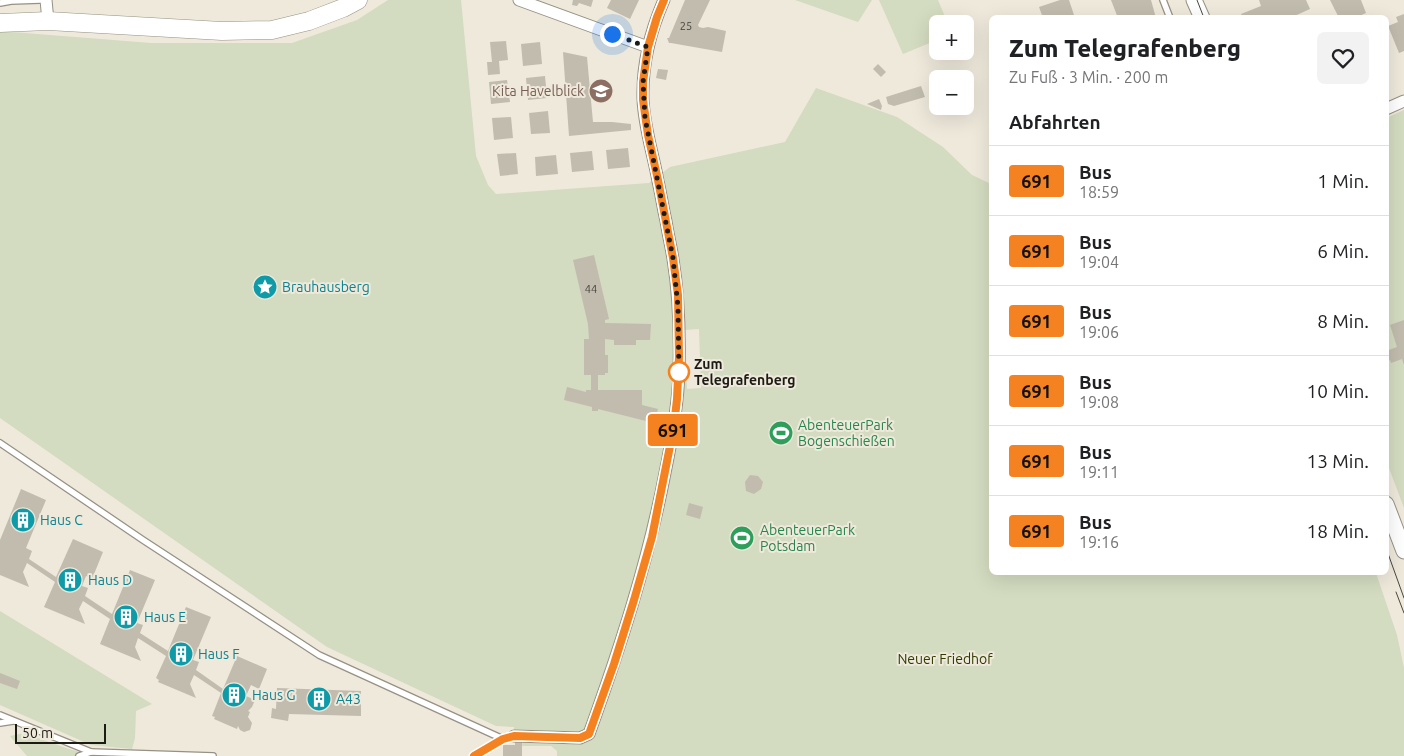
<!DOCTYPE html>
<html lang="de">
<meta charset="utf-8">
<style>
body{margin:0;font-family:Ubuntu,sans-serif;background:#f2f2f2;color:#202124;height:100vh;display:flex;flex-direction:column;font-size:19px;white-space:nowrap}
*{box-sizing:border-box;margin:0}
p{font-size:16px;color:#757577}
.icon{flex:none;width:28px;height:28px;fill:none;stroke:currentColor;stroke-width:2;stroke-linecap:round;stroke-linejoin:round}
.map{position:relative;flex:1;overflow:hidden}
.sheet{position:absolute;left:989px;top:15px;width:400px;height:560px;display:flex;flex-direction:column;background:#fff;border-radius:8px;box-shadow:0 5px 20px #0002}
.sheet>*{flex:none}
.badge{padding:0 10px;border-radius:4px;font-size:18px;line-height:32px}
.tools{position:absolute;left:929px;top:15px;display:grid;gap:10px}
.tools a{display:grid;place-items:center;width:45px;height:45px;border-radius:8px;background:#fff;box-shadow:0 5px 20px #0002;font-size:25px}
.scale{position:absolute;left:15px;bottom:12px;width:91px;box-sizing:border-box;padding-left:5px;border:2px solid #1c1a15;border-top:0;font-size:14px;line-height:18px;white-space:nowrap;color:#1c1a15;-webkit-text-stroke:4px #eee9db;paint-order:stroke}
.you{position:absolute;width:25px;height:25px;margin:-12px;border:4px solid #fff;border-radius:50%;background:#1a73e8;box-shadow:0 0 0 8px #1a73e833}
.map>.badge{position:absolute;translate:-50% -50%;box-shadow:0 0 0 2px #fff}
h2{padding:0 20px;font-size:19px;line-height:45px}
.round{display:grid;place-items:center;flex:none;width:52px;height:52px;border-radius:8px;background:#f2f2f2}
.overview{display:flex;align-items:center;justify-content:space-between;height:85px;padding:0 20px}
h1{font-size:24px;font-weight:800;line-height:38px}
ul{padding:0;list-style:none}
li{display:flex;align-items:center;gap:15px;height:70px;padding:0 20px;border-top:1px solid #e0e0e0}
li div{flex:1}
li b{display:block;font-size:19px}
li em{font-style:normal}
li .badge{min-width:55px;font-weight:700;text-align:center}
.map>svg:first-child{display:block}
</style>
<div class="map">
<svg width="1404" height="756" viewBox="0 0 1404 756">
<rect width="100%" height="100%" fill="#eee9db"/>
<!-- green -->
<g fill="#d3dbc0" fill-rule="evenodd">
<path d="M388,0H461L476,156L488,185L496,194L649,183L670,167L785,142L816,88L897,117L943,147L972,175L991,184V572L1376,573L1397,635L1404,668V756H557V751L551,746H522L523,738L514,737V727L496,726L327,647L0,418V32H12L151,43H292L357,20ZM699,329L701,388L687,389L685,330Z"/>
<path d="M795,0H872L858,22Z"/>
<path d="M879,0H938L948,24H938L937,40L903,54Z"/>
<path d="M1404,110V508L1386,460V118Z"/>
<path d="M0,611L152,704L136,711L135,738L132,749L91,745L0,705Z"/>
<path d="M24,733L69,749L95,756H27L10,736Z"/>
</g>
<!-- building -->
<g fill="#c1bcae">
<path d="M573,0H593L591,7L579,3L577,6L572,5Z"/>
<path d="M611,0H639L630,19L607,8Z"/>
<path d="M685,0H710L698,25L699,27L703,28L708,27L726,31L722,52L671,43H669L667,38H669Z"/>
<path d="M1060,0H1069L1075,18H1043L1039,7Z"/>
<path d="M1111,0H1151L1156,18H1118Z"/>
<path d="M1259,0H1306L1310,9L1290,18H1243L1241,14L1261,6Z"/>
<path d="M1330,0H1361L1366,13L1355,18H1339Z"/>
<path d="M1404,14V51L1399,53L1388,26L1398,22L1396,17Z"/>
<path d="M506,41L508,60L499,61L500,74L488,75L487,62H492L490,42Z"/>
<path d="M540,42L542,64L523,66L521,44Z"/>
<path d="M563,52L587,57L593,122H612L631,124V130L569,136Z"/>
<path d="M878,64L886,72L881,77L873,69Z"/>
<path d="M658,69L668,70L666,80L656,78Z"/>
<path d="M545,76L547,98L528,100L526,78Z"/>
<path d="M507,80L510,102L491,104L489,82Z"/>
<path d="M921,86L925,97L894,106L888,104L886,97Z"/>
<path d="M879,99L882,106L881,110L867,104Z"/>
<path d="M548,111L550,133L531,134L529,113Z"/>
<path d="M511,117L513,138L494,140L492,118Z"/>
<path d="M628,148L630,167L608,169L606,150Z"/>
<path d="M592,151L594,170L572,172L570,153Z"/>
<path d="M516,153L518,174L500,176L497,154Z"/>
<path d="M556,155L558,174L536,176L535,157Z"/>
<path d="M594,255L609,319L605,320V323L651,324L650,340H636V345H614V340L605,339V355H608V373H605V375H598V390H642V405L658,409L654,423L598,409V411H592V407L564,400L567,387L586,392V390H591V375H584V339H589L588,324L573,260Z"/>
<path d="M1404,320V365L1402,359L1391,363L1390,360L1387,361L1386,359V351L1397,347L1390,325Z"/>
<path d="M750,475L758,476L763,482L761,489L754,494L746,491L745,482Z"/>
<path d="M21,489L46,500L26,548L32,551L29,559L56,577L73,539L103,552L92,579L86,576L82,586L88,588L85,596L112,614L130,570L155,580L137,623L143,625L140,633L168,651L186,607L211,617L193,660L199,662L196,670L223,689L237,656L267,669L259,689L251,685L246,696L255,700L252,707L248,711L250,712L248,717L252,723L250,730L244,732L240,730L238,726L237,729L214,719L215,717L212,716L221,693L194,675L190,684L196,698L158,682L159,680L156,678L166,656L138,638L135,647L141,661L100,644L110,619L83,601L79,609L85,624L44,607L55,582L27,563L23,572L29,587L0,575V540Z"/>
<path d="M689,503L703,507L700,519L686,515Z"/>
<path d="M0,673L20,681L17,689L0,683Z"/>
<path d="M277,688L361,691V716L289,714L288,721L271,718L272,708L276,709Z"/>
<path d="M515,741H522V756H503V745H515Z"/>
</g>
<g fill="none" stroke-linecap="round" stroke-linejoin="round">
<defs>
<g id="service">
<path d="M1163,0L1170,18"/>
<path d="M0,3L11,1L40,0"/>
<path d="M0,443L143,540L319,655L503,739"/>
<path d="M0,715L91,752L79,756"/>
<path d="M0,723L13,721"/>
<path d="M91,752L213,756"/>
<path d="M474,756L503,739L514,736"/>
</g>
<g id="minor">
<path d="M46,0L48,21"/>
<path d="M519,0L648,47"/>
<path d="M1386,109L1404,101"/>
<path d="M514,736L580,738L589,734C620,648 648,562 665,473C672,439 678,406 679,372C680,334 679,296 673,259C671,246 668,234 666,221C663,208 661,194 658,181C653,153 644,127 643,99C642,64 650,32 664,0"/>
</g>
<g id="secondary">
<path d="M1194,0L1202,18"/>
<path d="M1386,504L1404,551"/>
</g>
<path id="primary" d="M0,23L48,21L222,31L272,30L309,21L343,8L358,0"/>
</defs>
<!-- service casing -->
<use href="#service" stroke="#969184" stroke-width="8"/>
<!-- minor casing -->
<use href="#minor" stroke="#969184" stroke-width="13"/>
<!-- secondary casing -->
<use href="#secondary" stroke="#969184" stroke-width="17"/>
<!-- primary casing -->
<use href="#primary" stroke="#969184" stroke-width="19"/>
<!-- service -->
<use href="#service" stroke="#fff" stroke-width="5.5"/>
<!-- minor -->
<use href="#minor" stroke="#fff" stroke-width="11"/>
<!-- secondary -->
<use href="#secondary" stroke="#fff" stroke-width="15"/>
<!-- primary -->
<use href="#primary" stroke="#fff" stroke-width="18"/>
<!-- tram -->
<g stroke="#49463f" stroke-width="1">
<path d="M1197,0L1204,18"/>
<path d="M1386,548L1404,598"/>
<path d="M1396,592L1404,613"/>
</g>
</g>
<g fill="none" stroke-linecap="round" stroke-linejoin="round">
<defs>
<path id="line" d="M474,756L503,739L514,736L580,738L589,734L614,664L634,600L652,537L674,426L677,399L679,357L678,295L673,258L658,180L648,135L643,100V82L648,47L657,17L664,0"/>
</defs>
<!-- line casing -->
<use href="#line" stroke="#fff" stroke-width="11"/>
<!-- line -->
<use href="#line" stroke="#f58220" stroke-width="8"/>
<!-- walk -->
<path stroke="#1c1a15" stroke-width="5" stroke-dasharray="0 9" d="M612,34L648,47L643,82L645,118L673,258L678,307L679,372"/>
</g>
<!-- icons -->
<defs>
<symbol id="school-disc" viewBox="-11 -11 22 22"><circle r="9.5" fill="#8d6e63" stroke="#eee9db"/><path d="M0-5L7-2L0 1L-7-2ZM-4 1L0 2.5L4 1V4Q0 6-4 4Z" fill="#fff"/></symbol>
<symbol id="sight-disc" viewBox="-11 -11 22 22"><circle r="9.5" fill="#0f9aa8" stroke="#eee9db"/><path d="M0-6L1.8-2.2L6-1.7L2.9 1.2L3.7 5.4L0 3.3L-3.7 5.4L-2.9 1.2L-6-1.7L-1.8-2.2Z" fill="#fff"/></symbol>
<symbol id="stadium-disc" viewBox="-11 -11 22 22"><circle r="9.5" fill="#2e9e5b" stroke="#eee9db"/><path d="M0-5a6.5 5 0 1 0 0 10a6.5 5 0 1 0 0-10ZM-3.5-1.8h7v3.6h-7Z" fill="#fff"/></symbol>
<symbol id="building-disc" viewBox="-11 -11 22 22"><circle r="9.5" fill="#0f9aa8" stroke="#eee9db"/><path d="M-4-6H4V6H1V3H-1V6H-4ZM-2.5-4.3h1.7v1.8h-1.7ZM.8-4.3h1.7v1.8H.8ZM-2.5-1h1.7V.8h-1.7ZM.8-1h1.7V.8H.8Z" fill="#fff"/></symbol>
</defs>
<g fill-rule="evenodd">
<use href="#school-disc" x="587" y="77" width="28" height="28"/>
<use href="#sight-disc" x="251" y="273" width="28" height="28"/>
<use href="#stadium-disc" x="767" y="419" width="28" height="28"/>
<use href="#building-disc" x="9" y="506" width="28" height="28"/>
<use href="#stadium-disc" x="728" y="524" width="28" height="28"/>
<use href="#building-disc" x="56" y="566" width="28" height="28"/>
<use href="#building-disc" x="112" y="603" width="28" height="28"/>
<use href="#building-disc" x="167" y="640" width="28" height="28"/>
<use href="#building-disc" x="220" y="681" width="28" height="28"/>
<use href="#building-disc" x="305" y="685" width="28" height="28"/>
</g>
<!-- markers -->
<circle fill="#fff" stroke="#f58220" stroke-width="2.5" cx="679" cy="372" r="10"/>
<g text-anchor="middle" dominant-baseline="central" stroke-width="4" stroke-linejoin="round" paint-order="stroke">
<!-- number labels -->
<g font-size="11" fill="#45423b">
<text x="686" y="26">25</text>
<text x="591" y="289">44</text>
</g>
<!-- education labels -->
<g font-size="14" fill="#785e54" stroke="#eee9db" text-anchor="end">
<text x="584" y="91">Kita Havelblick</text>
</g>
<!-- culture labels -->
<g font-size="14" fill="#0d838f" stroke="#eee9db" text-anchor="start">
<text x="282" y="287">Brauhausberg</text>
<text x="40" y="520">Haus C</text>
<text x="88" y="580">Haus D</text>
<text x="144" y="617">Haus E</text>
<text x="198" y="654">Haus F</text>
<text x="252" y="695">Haus G</text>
<text x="336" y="699">A43</text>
</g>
<!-- stop labels -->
<g font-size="14" font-weight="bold" fill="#1c1a15" stroke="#eee9db" text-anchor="start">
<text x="694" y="364">Zum<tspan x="694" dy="16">Telegrafenberg</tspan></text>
</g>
<!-- leisure labels -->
<g font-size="14" fill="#27864d" stroke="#eee9db" text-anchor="start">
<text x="798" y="425">AbenteuerPark<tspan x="798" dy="16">Bogenschießen</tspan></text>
<text x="760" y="530">AbenteuerPark<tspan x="760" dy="16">Potsdam</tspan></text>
</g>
<!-- park labels -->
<g font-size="14" fill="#313b00" stroke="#eee9db">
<text x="945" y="659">Neuer Friedhof</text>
</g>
</g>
</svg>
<div class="tools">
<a>+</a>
<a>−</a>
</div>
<div class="scale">50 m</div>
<div class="you" style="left:612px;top:34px"></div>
<b class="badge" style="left:673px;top:430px;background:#f58220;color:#111">691</b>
<section class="sheet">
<div class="overview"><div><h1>Zum Telegrafenberg</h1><p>Zu Fuß · 3 Min. · 200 m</p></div><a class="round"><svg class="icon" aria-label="heart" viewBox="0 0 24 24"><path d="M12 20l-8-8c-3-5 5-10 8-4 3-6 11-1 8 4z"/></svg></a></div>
<h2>Abfahrten</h2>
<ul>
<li><span class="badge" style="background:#f58220;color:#111">691</span><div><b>Bus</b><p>18:59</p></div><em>1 Min.</em></li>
<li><span class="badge" style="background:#f58220;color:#111">691</span><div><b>Bus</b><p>19:04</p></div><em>6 Min.</em></li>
<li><span class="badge" style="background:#f58220;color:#111">691</span><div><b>Bus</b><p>19:06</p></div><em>8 Min.</em></li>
<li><span class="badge" style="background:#f58220;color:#111">691</span><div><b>Bus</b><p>19:08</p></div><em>10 Min.</em></li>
<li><span class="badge" style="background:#f58220;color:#111">691</span><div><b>Bus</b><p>19:11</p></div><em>13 Min.</em></li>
<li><span class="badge" style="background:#f58220;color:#111">691</span><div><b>Bus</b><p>19:16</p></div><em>18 Min.</em></li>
</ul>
</section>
</div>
